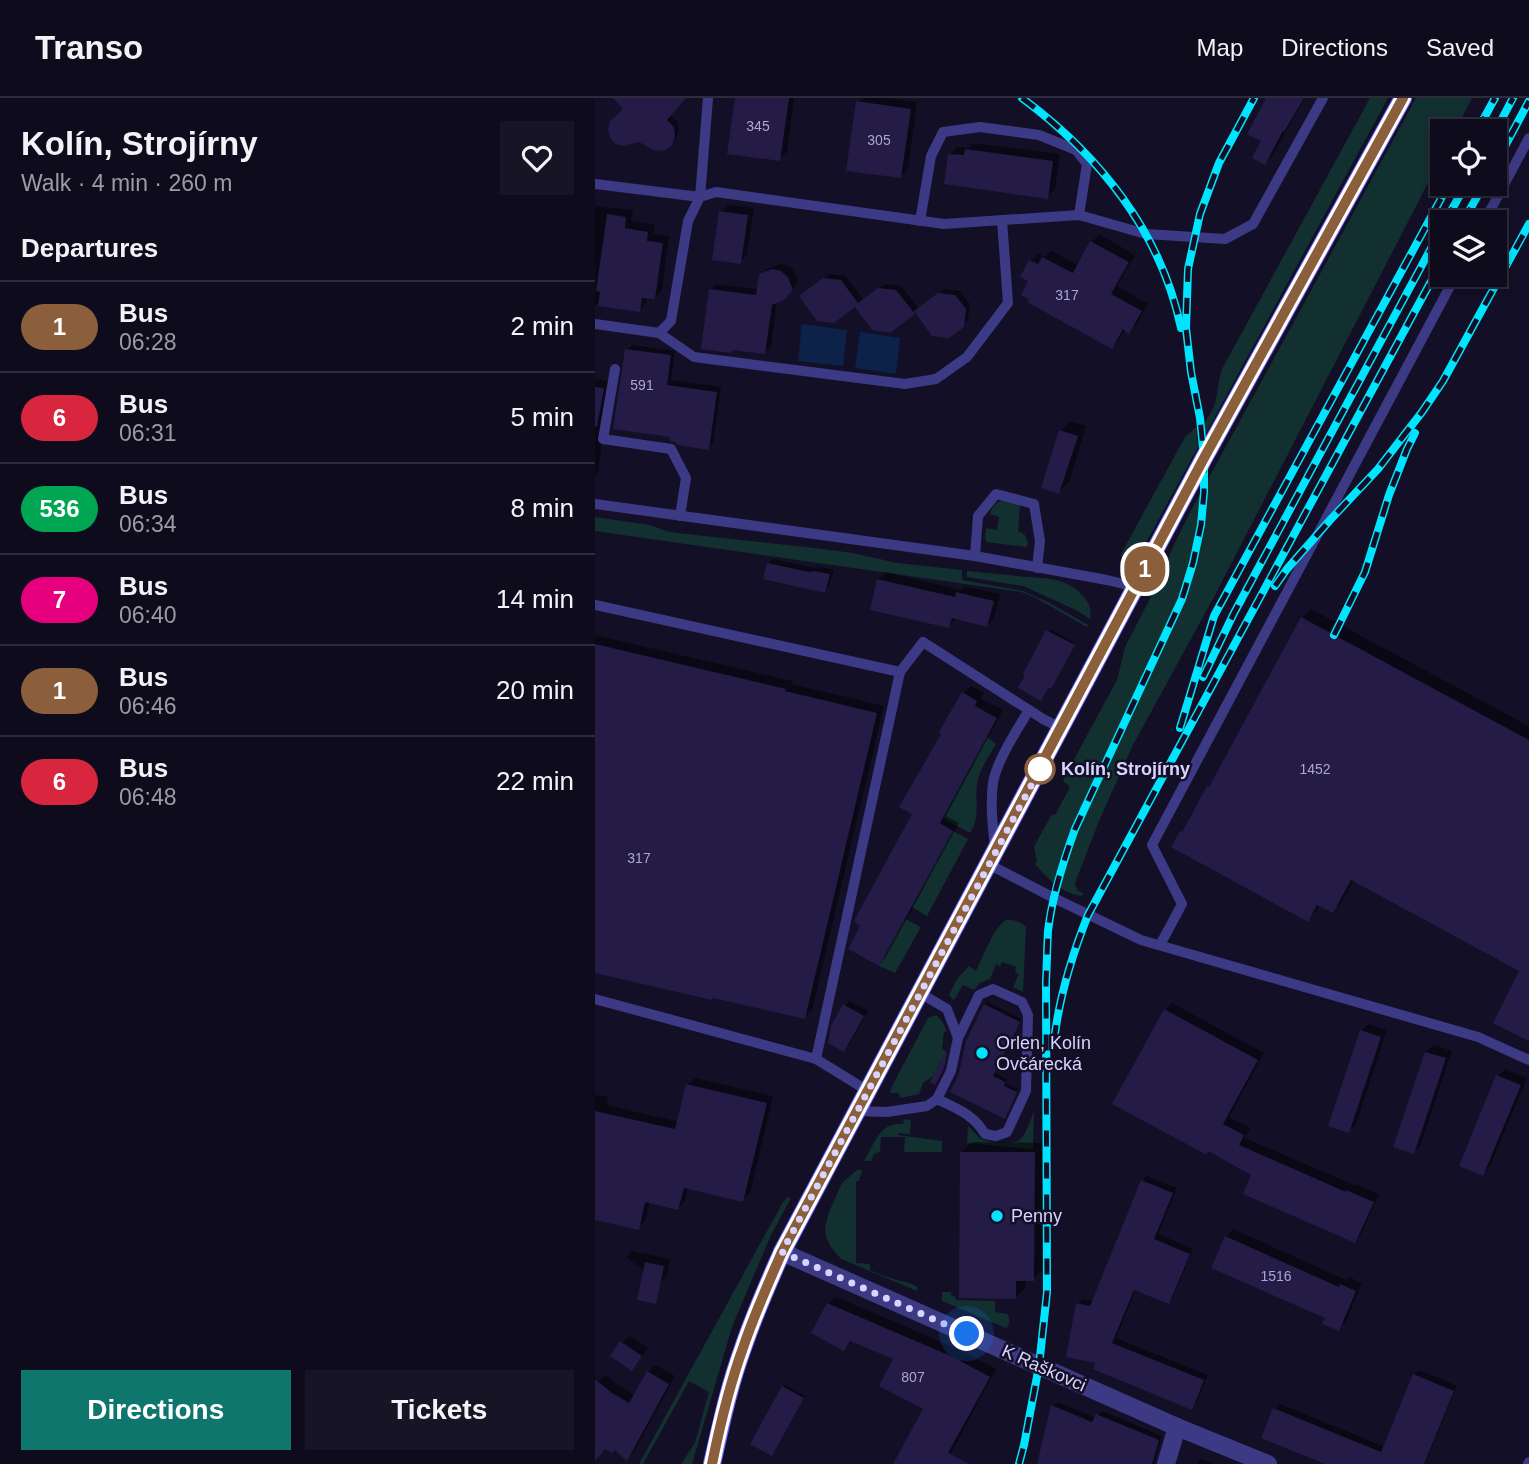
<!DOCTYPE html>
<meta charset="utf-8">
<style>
body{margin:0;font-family:Arial,sans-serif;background:#171425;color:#f1f3f6;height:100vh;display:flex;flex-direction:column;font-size:26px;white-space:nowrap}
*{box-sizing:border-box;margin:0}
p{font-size:23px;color:#9b9ba3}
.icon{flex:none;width:38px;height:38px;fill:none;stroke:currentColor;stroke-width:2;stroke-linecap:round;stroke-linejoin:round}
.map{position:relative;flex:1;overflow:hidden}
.panel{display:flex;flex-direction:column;background:#0e0b1c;width:595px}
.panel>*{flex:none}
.badge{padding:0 14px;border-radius:23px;font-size:24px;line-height:46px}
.fabs{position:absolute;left:835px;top:21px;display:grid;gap:14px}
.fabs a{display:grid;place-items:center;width:77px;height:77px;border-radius:0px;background:#0e0b1c;box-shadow:0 4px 10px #0003,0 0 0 2px #2e2b3b;font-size:35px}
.you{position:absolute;width:35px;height:35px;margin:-18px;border:5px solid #fff;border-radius:50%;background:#1a73e8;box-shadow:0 0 0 10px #1a73e833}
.map>.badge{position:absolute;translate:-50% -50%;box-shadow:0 0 0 4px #fff}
h2{padding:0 21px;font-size:26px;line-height:63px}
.round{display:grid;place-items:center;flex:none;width:74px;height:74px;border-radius:0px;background:#171425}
.headline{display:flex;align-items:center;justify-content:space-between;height:119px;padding:0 21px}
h1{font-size:33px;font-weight:700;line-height:52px}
.cta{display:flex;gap:14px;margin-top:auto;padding:14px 21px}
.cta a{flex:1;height:80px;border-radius:0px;background:#0f766e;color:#fff;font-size:28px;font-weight:700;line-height:80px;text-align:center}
.cta a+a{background:#171425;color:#f1f3f6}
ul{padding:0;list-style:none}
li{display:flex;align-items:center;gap:21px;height:91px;padding:0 21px;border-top:2px solid #2e2b3b}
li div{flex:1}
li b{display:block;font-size:26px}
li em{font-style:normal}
li .badge{min-width:77px;font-weight:700;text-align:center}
header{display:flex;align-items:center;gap:42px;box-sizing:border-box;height:98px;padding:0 35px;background:#0e0b1c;border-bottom:2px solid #2e2b3b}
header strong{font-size:33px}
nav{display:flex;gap:38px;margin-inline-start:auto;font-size:24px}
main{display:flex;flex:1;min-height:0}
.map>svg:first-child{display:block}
</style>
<header>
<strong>Transo</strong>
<nav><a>Map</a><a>Directions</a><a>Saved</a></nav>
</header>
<main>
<section class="panel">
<div class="headline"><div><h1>Kolín, Strojírny</h1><p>Walk · 4 min · 260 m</p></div><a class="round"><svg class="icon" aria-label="heart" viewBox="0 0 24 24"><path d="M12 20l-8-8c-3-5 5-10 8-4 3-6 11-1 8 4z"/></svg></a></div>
<h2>Departures</h2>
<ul>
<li><span class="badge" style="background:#8b5e3c;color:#fff">1</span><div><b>Bus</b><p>06:28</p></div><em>2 min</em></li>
<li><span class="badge" style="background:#d7263d;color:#fff">6</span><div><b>Bus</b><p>06:31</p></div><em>5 min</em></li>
<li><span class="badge" style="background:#00a651;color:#fff">536</span><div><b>Bus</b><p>06:34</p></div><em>8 min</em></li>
<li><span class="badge" style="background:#e6007e;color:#fff">7</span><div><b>Bus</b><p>06:40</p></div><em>14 min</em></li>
<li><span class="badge" style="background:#8b5e3c;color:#fff">1</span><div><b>Bus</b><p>06:46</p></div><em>20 min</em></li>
<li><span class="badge" style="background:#d7263d;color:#fff">6</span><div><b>Bus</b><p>06:48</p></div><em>22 min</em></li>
</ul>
<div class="cta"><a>Directions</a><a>Tickets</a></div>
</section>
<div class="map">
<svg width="934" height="1366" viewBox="0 0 934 1366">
<rect width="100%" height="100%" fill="#130f26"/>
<!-- green -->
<g fill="#12302f">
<path d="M775,0H793L610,337C609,317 615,321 620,305C623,293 623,283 627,271Z"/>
<path d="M821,0H877L860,33H847V58L620,497L538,647L504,723L480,785L482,792L489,796L486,798C466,795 452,780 440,766L442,763L439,749L441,745L457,716L460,717L475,689L468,683L471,676L522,582L530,549L563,485L576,453L593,418Z"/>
<path d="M601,329L603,349L553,441C545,450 537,455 525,458L590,339Z"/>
<path d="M412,402L425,406L423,433L430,437L433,446L431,449L391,444L390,439L391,430L402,432L404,419L395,416C398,406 402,403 412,402Z"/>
<path d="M0,419L55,427L74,434L220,450L258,455L302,465L367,472V482L428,493L455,505L493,527L492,529L439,499L426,494L0,433Z"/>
<path d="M372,473C392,475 412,477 432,479C446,480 462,480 474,487C486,493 499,507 495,521L481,512L428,488L372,479Z"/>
<path d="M392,639L401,646C395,657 386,669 383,681C378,700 387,717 375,735L348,720Z"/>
<path d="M358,733L373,741L332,818L317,809Z"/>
<path d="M310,821L326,829L300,875L284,868Z"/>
<path d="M411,822C419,822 426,823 431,829L428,894L418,889L424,876L420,874L421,869L407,864L405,868L401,866L395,881L385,885L379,892L368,887L359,902L354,897L362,881L374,868L381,873C389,858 397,831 411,822Z"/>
<path d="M341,917L347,923L352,933L349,934L347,951L351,953L338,978L328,985L324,996L305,1000L304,995H295L296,990L333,920Z"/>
<path d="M439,1014L438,1051L372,1045L373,1028C377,1031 381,1037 385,1040C391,1045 416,1047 423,1043C431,1038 435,1022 439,1014Z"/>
<path d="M309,1021L316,1022L315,1036L303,1035V1037L347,1043V1054H309L310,1039H286L285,1054L279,1056L276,1063H269C280,1046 284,1024 308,1026Z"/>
<path d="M262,1072H267L264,1083H261V1165L275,1166V1172C283,1176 291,1179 299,1181C307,1184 315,1184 322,1189V1193L246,1161L235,1148L231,1138L230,1130L234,1114L247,1085Z"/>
<path d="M193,1099L196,1100L176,1137L137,1229L97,1366H86L100,1345L114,1294L94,1283L48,1366H44L188,1104Z"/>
<path d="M347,1194H356V1197L360,1198L361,1202L400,1203V1214L412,1216C415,1220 416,1226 411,1230L347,1203Z"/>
</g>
<!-- water -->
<g fill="#0c2248">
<path d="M207,226L252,232L248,268L203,263Z"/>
<path d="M265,234L305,240L301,276L260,270Z"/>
</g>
<!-- shadow -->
<g fill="#0007">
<path d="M21,0H89L75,17L83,24L84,32L81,40L76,46L31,10Z"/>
<path d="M141,0H199L192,54L184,61Z"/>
<path d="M267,0H292L322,4L313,71L306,78L263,4Z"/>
<path d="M674,0H710L677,58L670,65L668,42Z"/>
<path d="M379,45L465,56L460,91L452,99L355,56L362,49L373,50Z"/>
<path d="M133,107L159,110L152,157L145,164L126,114Z"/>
<path d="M0,108L38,112L36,123L60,127L58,136L74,138L67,192L60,200L52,199L51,205L44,212L0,206Z"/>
<path d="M504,136L540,157L522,188L553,206L541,227L534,234L530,231L524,242L517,249L436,182V163L443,156L450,159L456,153L484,168L497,144Z"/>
<path d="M185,166L192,167L199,173L203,184L195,194L182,203L176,248L170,254L115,192L121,186L163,191L166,177L172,171Z"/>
<path d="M234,176L250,178L269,202L290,186L306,188L324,211L349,191L365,193L375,206L373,222L367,228L321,213L294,233L261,207L211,194Z"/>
<path d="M37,247L80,253L76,282L126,289L118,345L113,350L77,337L32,252Z"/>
<path d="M0,281L15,283L3,374L0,377Z"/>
<path d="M475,323L491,328L474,384L464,394L466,333Z"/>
<path d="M178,461L220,470L225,469L239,472L234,488L230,493L173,466Z"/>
<path d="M291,474L366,492L370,488L405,496L399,520L392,527L362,520L354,528L284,481Z"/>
<path d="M716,511L934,628V941L926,872L759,782L747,803L738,813L725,806L722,812L713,821L586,734L593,727L614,689L618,685L707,520Z"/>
<path d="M455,531L480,545L457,587L453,533Z"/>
<path d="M0,537L197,583V586L289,608L217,912L209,919L0,873Z"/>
<path d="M376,588L389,595L386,601L408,612L351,718L364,725L291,859L284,866L319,715L368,595Z"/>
<path d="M254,903L273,913L254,947L249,952L250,907Z"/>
<path d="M393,904L426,921L400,975L412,981L410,985L423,991L412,1016L365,976L390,907Z"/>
<path d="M577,905L669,955L634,1019L655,1030L650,1040L759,1087L760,1086L784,1096L766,1136L759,1143L659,1076L614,1052L570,912Z"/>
<path d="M774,926L792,932L761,1026L754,1033L766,933Z"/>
<path d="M839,947L857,953L826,1046L819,1054L831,954Z"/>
<path d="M910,971L932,980L895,1068L888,1076L903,978Z"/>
<path d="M100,980L178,998L155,1095L148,1102L93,1090L90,1103L83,1110L55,1104L50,1123L43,1130L0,1077V997L13,999L12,1007L84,1024L92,987Z"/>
<path d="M377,1044L449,1045L448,1171L438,1181H431V1189L421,1199L367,1054Z"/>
<path d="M552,1078L582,1090L563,1136L598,1151L578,1199L573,1204L541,1191L521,1240L613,1277L601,1305L596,1310L503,1263L483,1206L488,1201L499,1203L547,1083Z"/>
<path d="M638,1131L751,1182L754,1179L767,1185L751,1224L743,1231L732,1219L631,1139Z"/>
<path d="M37,1153L75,1161L72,1178L65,1185L31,1159Z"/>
<path d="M241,1199L365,1252L401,1271L350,1366H300L330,1310L300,1260L257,1244L249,1251L233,1206Z"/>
<path d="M33,1239H37L53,1250L37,1271L25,1247Z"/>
<path d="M60,1267L80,1278L39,1354L32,1361L20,1350L11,1349L0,1358V1280L4,1283L10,1277L24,1288L40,1297L53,1274Z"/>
<path d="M824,1272L862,1288L830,1366H734L680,1311L685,1306L790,1349L819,1277Z"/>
<path d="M190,1287L210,1298L179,1354L188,1289Z"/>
<path d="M462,1304L501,1320L507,1313L567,1338L559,1366H443L458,1307Z"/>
<path d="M606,1361L619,1366H602Z"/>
</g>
<!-- building -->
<g fill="#241b47">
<path d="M18,0H91L72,22L79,29L80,38L77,47L70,52L60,53L44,44L29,48L21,46L15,40L13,32L15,23L28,11Z"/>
<path d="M140,0H194L185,63L132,56Z"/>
<path d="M671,0H709L689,34L688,33L670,67L657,60L666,43L652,36Z"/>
<path d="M261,3L316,11L306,80L251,73Z"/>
<path d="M370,51L458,63L453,101L349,86L353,56L369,57Z"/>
<path d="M124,113L153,117L146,166L117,162Z"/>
<path d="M12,116L31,119L30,130L53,134L52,143L68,145L60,201L47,200L45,214L3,208L5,194L1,193Z"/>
<path d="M495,143L534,164L516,196L547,213L534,236L528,231L517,251L432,204L434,201L426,197L433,183L425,179L434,162L443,166L447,159L478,175Z"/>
<path d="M177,171L186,173L193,179L198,192L189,202L177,207L170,256L137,252L136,255L106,251L114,191L161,197L164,176Z"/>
<path d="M228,180L246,182L263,205L283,190L301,192L320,216L295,235L277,232L260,209L239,225L222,223L204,198Z"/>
<path d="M343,195L360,197L371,211L369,229L354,240L337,238L319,213Z"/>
<path d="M30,251L76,257L72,287L122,294L114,352L83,347L80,344L75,343V339L18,331Z"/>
<path d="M0,289L9,290L2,329L0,328Z"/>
<path d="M464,332L483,338L464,396L446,390Z"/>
<path d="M172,465L214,474L219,473L235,476L230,495L168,481Z"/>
<path d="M282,481L360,499L361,494L399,503L392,529L357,520L354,530L275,512Z"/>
<path d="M706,519L934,642V943L898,925L924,873L756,782L738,815L722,807L713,824L576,749L585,733L587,734L612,688L614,689Z"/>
<path d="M451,532L480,547L456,591L453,590L446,603L423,590L430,577L428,576Z"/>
<path d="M0,546L191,591L190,593L282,615L210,921L118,900L117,902L0,875Z"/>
<path d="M367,594L382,603L380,608L402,620L345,725L358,733L284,868L253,851L265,828L259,824L260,821L317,716L304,709L346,636L344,634Z"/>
<path d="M248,906L269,918L249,954L233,945L236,928Z"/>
<path d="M389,906L425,924L398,978L410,984L409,988L422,994L410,1021L355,994L364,975L371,943Z"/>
<path d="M569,911L663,962L628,1026L649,1037L644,1047L751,1094V1092L779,1104L760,1145L648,1096L656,1077L613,1053L612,1057L517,1006Z"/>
<path d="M765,932L786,939L754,1035L733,1028Z"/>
<path d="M350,954L352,955L349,970L340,987L335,984Z"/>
<path d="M830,954L851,960L819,1056L798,1049Z"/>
<path d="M901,977L926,987L888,1078L864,1068Z"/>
<path d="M91,986L172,1005L148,1104L89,1090L83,1112L50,1104L44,1132L0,1122V1013L80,1031Z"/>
<path d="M365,1054H440L439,1183H421V1201L364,1200Z"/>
<path d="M546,1082L578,1095L559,1141L595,1156L574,1206L539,1192L517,1245L609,1282L597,1312L498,1271L500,1265L471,1259L481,1205L495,1208Z"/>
<path d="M630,1138L744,1189L745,1186L761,1193L744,1233L727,1226L730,1220L616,1170Z"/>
<path d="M50,1164L69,1168L61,1206L42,1202Z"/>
<path d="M232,1205L358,1259L395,1279L353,1355L374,1366H298L328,1311L284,1288L298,1261L255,1243L249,1253L216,1235Z"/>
<path d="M25,1243L47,1258L37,1273L15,1258Z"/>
<path d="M52,1273L74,1286L32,1363L20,1352L17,1355L10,1351L0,1363V1281L17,1295L34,1305Z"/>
<path d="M818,1276L859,1293L829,1366H730L666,1340L678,1310L786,1354Z"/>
<path d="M187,1288L209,1300L177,1358L155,1346Z"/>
<path d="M456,1307L497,1324L501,1316L564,1342L557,1366H442Z"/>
</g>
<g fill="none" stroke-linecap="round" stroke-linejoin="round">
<!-- lane -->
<g stroke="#3d3a85" stroke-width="10">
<path d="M0,86L105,99L113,0"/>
<path d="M325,123L336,58L348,34L385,29L444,37L481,52L492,66L484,117"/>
<path d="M889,124L934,40"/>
<path d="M0,226L64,235L76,223L93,123L105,99L121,94L349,126L484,117L551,136L630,141L658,126L728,0"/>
<path d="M64,235L99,259L310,286L341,281L372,259L413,205L407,122"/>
<path d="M20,271L8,341L76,351L91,380L85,418"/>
<path d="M0,406L380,458L512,482L541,489"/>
<path d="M380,458L383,418L401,396L439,406L445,443L442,470"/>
<path d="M0,507L305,574"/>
<path d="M400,751C398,729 395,707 398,685C402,662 422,632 434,612"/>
<path d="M393,766L459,800L546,842L883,939L934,962"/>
<path d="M565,847L587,806L557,747L861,177"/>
<path d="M325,895L352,911L363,940"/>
<path d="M0,901L221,961L305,574L328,544L448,621L466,630"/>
<path d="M221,961L273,993"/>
<path d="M262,1013L292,1014L332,1008L342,1001L356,973L363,940L384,897L398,891L427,904L433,917L431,993L412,1034L401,1038L390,1036C378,1016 362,1011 342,1001"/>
<path d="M933,1366L934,1364"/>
</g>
<!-- street -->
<g stroke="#3d3a85" stroke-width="18">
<path d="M187,1154L582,1329L673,1366"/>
<path d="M571,1366L582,1329"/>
</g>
<!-- secondary -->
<path stroke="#6f6bff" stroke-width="18" d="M117,1366C126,1327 134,1288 148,1250C159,1217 173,1186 187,1154L609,360L808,0"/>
<defs>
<g id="rail">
<path d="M427,0C504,57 566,134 586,230"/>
<path d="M882,33L900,0"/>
<path d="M900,34L918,0"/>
<path d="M900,67L934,3"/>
<path d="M850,124L871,86"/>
<path d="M868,124L889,86"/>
<path d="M680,488L692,471L736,421L783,371L827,314L848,283L934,126"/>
<path d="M739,537L770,474L794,397L812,351L820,335"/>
<path d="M608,579L639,515L847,130"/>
<path d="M585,630L619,518L854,86"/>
<path d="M459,943C464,900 477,857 493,817L847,163"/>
<path d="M424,1366L429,1347L444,1268L452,1194L451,883C452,867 452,850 453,833C457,798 468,764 480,731L587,501L598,465L606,427L609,394V360L605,320L596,274L591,230L593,171L605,116L624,65L659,0"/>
</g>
</defs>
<!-- rail casing -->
<use href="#rail" stroke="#00e5ff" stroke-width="8"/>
<!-- rail -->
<use href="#rail" stroke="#130f26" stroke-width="5" stroke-dasharray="16" stroke-linecap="butt"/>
</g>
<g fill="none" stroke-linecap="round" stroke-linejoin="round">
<defs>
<path id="line" d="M117,1366C125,1327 134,1288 148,1250C159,1217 173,1186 187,1154L609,360L808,0"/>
</defs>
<!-- line casing -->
<use href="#line" stroke="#fff" stroke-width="16"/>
<!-- line -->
<use href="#line" stroke="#8b5e3c" stroke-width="10"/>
<!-- walk -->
<path stroke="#d9d4ff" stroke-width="7" stroke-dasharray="0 12.6" d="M372,1236L187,1154L445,671"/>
</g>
<!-- markers -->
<circle fill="#fff" stroke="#8b5e3c" stroke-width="3.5" cx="445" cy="671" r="14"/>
<g fill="#00e5ff" stroke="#130f26" stroke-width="2.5">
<circle cx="387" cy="955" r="7"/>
<circle cx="402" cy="1118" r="7"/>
</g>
<g text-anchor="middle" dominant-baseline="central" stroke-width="5" stroke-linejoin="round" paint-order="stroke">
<!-- number labels -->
<g font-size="14" fill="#aca6d1">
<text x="163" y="28">345</text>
<text x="284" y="42">305</text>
<text x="472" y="197">317</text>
<text x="47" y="287">591</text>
<text x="720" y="671">1452</text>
<text x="44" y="760">317</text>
<text x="681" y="1178">1516</text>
<text x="318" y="1279">807</text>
</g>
<!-- stop labels -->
<g font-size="18" font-weight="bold" fill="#d9d4ff" stroke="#130f26" text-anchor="start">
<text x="466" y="671">Kolín, Strojírny</text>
</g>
<!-- poi labels -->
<g font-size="18" fill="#d9d4ff" stroke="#130f26" text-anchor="start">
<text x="401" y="945">Orlen, Kolín<tspan x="401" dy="21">Ovčárecká</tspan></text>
<text x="416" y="1118">Penny</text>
</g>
<!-- street labels -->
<g font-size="18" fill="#d9d4ff" stroke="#130f26">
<text transform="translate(449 1270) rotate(24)">K Raškovci</text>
</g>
</g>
</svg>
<div class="fabs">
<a><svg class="icon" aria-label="locate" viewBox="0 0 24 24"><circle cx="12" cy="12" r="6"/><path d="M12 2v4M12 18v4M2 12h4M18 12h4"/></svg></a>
<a><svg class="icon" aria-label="layers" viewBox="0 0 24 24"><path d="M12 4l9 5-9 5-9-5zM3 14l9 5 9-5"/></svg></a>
</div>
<div class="you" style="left:372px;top:1236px"></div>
<b class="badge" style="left:550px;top:471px;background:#8b5e3c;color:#fff">1</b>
</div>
</main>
